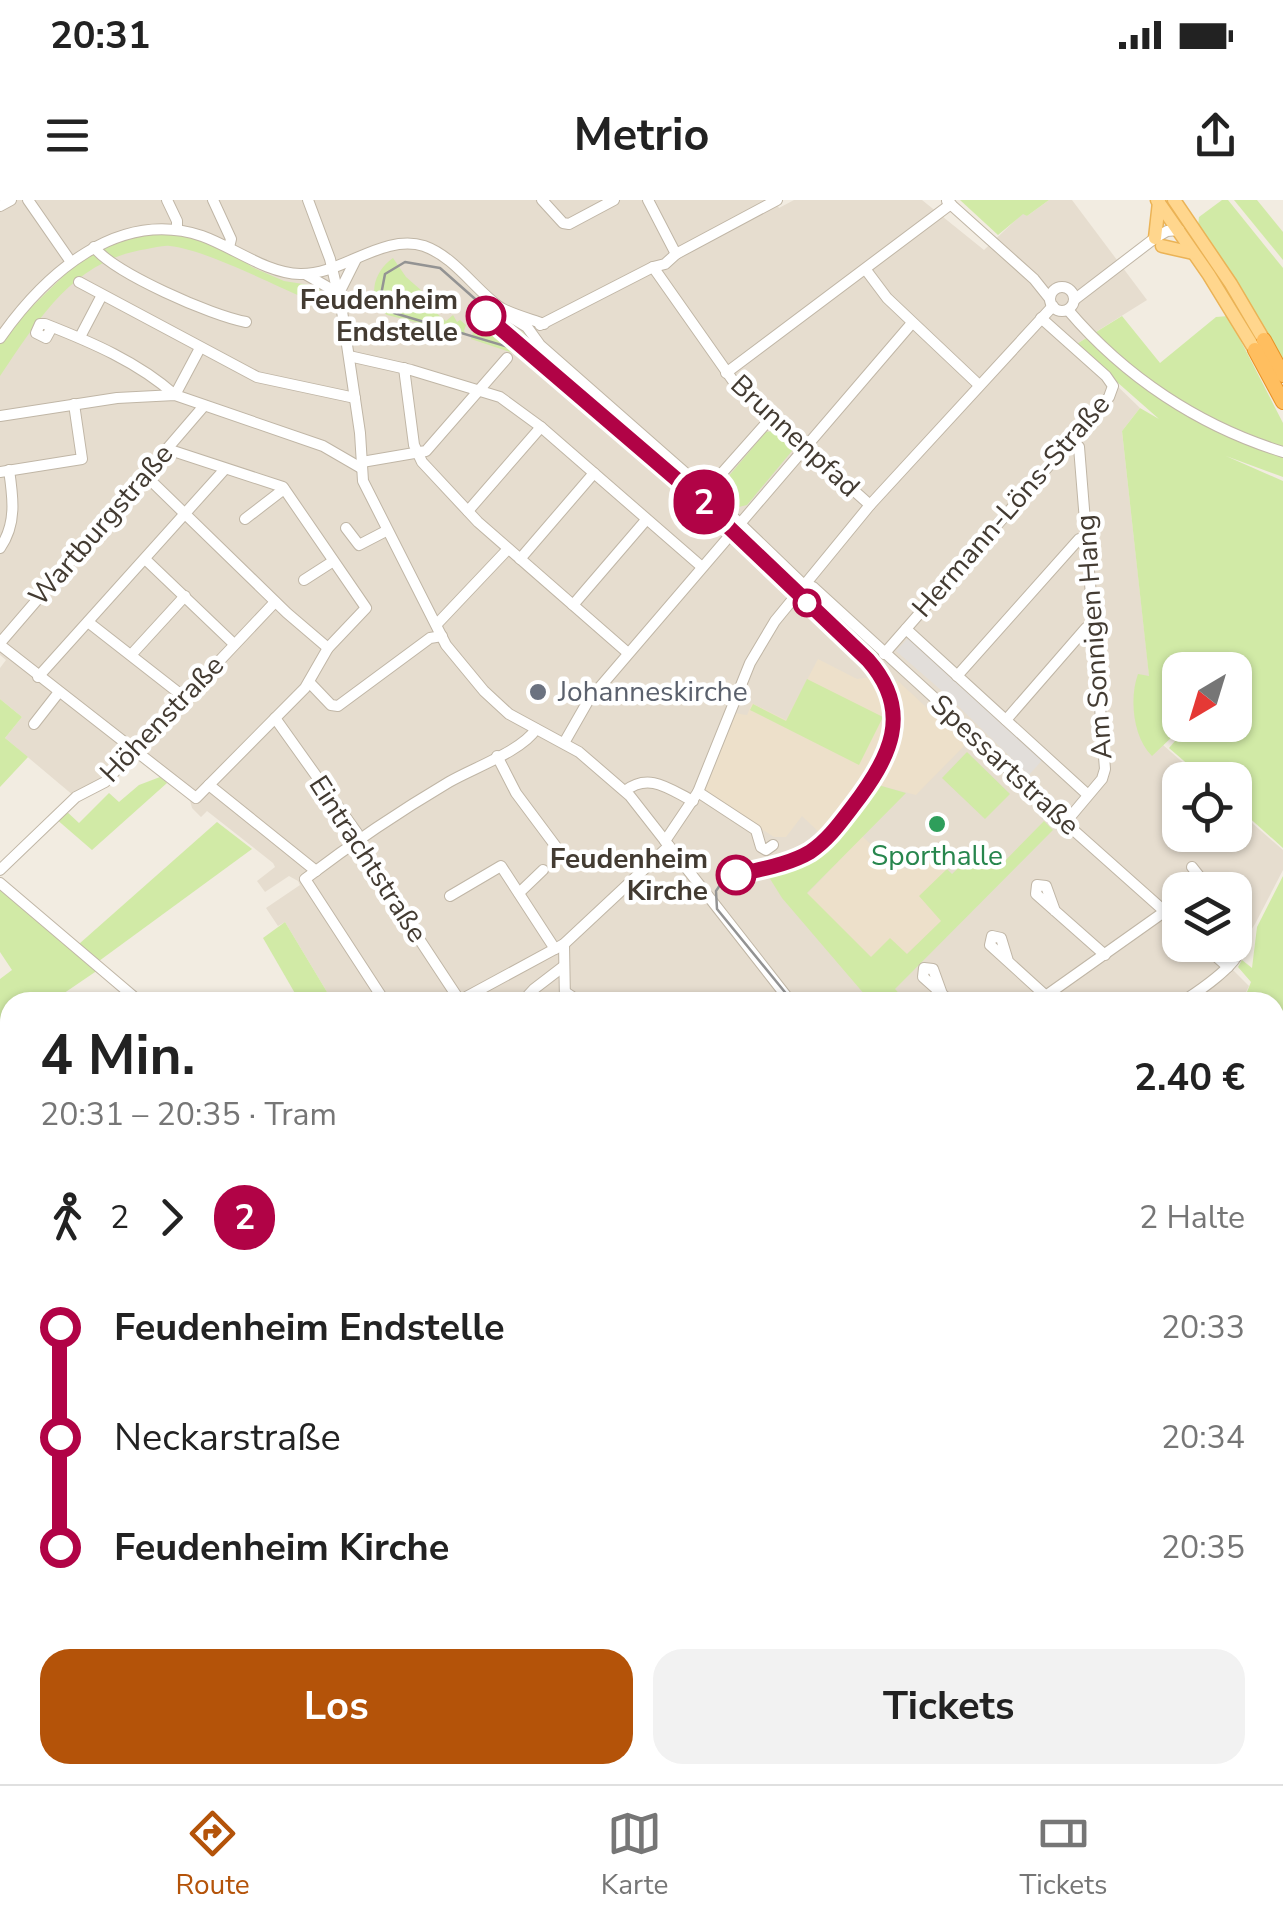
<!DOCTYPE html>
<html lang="de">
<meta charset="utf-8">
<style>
body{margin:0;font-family:"Nunito Sans",sans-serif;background:#f2f2f2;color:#222;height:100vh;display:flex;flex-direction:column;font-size:38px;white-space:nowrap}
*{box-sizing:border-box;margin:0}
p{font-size:32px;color:#767676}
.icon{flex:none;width:55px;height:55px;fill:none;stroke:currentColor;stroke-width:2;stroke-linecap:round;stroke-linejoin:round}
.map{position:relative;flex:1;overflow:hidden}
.details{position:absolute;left:0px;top:792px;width:1285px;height:792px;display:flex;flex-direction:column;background:#fff;border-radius:30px 30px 0 0;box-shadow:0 2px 8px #0004}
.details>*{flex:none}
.badge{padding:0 20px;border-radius:32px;font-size:35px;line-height:65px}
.needle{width:65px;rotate:218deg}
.tools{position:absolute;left:1162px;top:452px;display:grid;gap:20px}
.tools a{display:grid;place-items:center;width:90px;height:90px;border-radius:20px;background:#fff;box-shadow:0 2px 8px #0004;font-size:50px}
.map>.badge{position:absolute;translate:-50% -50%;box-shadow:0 0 0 5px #fff}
.legs{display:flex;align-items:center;gap:15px;height:110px;padding:0 40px;font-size:32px}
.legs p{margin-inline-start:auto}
.summary{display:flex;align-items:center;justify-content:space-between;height:170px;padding:0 40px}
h1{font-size:55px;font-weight:700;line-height:75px}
.primary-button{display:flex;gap:20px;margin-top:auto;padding:20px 40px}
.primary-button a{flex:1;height:115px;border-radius:30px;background:#b45309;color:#fff;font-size:40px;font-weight:700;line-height:115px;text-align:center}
.primary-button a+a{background:#f2f2f2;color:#222}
ul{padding:0 40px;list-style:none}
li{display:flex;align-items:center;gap:35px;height:110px;font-size:38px}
li i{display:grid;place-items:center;width:15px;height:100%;margin:0 12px;background:currentColor}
li i::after{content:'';width:25px;height:25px;margin:-12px;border:8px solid;border-radius:50%;background:#fff}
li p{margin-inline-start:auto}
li:first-child i{background:linear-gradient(#0000 50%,currentColor 0)}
li:last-child i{background:linear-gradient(currentColor 50%,#0000 0)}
.status{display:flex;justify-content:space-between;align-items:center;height:70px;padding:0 50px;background:#fff;direction:ltr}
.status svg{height:28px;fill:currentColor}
header{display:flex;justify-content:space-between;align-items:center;height:130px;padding:0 40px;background:#fff;font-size:45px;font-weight:700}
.tab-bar{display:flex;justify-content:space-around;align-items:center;height:140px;border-top:2px solid #e0e0e0;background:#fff;font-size:28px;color:#767676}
.tab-bar a{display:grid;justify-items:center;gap:5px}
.tab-bar .active{color:#b45309}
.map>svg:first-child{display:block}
</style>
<div class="status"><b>20:31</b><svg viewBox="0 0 49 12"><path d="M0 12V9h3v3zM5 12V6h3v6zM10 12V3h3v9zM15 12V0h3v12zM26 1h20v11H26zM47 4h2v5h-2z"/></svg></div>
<header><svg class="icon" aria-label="menu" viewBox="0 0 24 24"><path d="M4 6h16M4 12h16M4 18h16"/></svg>Metrio<svg class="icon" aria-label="share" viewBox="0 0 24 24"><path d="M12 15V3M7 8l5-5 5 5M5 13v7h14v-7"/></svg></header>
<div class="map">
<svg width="1283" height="1584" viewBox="0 0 1283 1584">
<rect width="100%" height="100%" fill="#f2ece1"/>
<!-- residential -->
<g fill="#e6ddcf" fill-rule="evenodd">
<path d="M0,0H775L779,8L794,0H922L984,50L1023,13L1027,16L1049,0H1072L1147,100L1075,145L1140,208L1122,231L1151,492L1163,545L1203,580H1180V635H1235V608L1283,650V670L1255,724L1228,765L1249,786L1241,802H333L285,722L278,726L266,708L300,685L298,681L289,676L265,692L257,681L275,667L273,663L207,611L201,617L192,608L189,597L129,554L103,581L74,596L5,538L22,517L0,499V468L6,460L0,455ZM1180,690H1235V745H1180Z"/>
<path d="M1275,1023L1283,1029V1530L1275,1534Z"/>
<path d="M49,1575H1179L1148,1584H47Z"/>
</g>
<!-- education -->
<g fill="#ede0ca">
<path d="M818,459L857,479L873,477L882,493L887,532L871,573L822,635L802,616L786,637H774L702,590L734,513L747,515L752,503L786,520Z"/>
<path d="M897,480L966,544L916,595L878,585L892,562L897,545L901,523L894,483Z"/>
<path d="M862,636L897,669L901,666L907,670L931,645L939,653L935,658L971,695L906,755L872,758L807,694Z"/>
</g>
<!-- green -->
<g fill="#d1eaa6" fill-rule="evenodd">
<path d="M960,0H1049L1027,16L1023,14L998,35Z"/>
<path d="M1222,0H1228L1283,68V164L1198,26L1199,17Z"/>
<path d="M1234,0H1257L1283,32V60Z"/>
<path d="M184,34L236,55L252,67L284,81L322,87L319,93L307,89L300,96C268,82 202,49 170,46C163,45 154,48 147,49C73,60 39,119 0,176V144L10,128L78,62L100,47L135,35Z"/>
<path d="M393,58L406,77L438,105L434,111L446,121L453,115L457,122L460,120L466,125L464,131L467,135L387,115C366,99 373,72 393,58Z"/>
<path d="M1122,116L1160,163L1216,117L1228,116L1283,223V277L1226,256L1283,281V648L1235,605V580H1206L1169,548L1175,541L1173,536L1152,556C1133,538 1129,498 1138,474L1149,476L1122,231L1140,208L1159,219L1075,145ZM1180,470H1235V525H1180Z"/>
<path d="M506,123L524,133L533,147L526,148L533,154L536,152L577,188L572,194L526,162L528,158L471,139L473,132L488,135Z"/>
<path d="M773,231L791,246L792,251L747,305L739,307L722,291V284L766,232Z"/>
<path d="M807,479L883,517L859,565L750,510L753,504L786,521Z"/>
<path d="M0,499L22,517L5,538L28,557L0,587Z"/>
<path d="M967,552L1010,594L985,619L942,578Z"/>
<path d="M160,577L167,583L92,650L55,618L65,610L79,623L109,593L119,602L139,585Z"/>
<path d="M878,585L906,593L807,693L871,757L890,738L907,754L941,721L919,696L947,669L952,674L978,649L998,668L1044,621L1053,630L895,789L907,802H871L782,698L767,674L818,655Z"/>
<path d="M217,622L252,649L99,761L79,744Z"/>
<path d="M1283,676V1029L1275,1023V802H1243L1251,782L1238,767L1242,760L1252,768L1257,727Z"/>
<path d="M0,686L98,770L51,802H10V831L0,838V779L12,770L0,752Z"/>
<path d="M285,722L333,802H300L263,738Z"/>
</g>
<!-- parking -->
<path fill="#e2deda" d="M908,438L1044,558L1029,575L950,498L896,451Z"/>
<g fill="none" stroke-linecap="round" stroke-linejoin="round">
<defs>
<g id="minor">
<path d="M28,0L71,62"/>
<path d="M167,0L177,21V30"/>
<path d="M213,0L231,39L229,47"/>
<path d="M308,0L330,59L342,111L360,233L363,281L446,445L484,491L509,514L579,552L630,596L791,802"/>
<path d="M542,0L563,23L569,24L614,0"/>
<path d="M648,0L676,54"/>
<path d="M947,1L1034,79L1050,99"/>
<path d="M0,6L11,0"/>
<path d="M94,47C114,73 212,116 246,122"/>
<path d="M653,67L736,185L870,305"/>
<path d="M866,70L887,98L979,185"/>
<path d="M305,74L338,93"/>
<path d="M79,82L257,177L355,198"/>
<circle cx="1062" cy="99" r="12"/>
<path d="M339,93L356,59"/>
<path d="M1074,100L1155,38L1167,31L1179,30"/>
<path d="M1068,110C1125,177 1199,226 1283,252"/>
<path d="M504,113L527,127L540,145L706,291L805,386"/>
<path d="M540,125L653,67L665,64L676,54L777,0"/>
<path d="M52,127L46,138L36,133L40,124H45C91,142 138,162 175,195L200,148"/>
<path d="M80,137L102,95"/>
<path d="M0,138C45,74 118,8 202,36C233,47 266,73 300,74C342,75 383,33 424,46C455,57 475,90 501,108C514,115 530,119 544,124"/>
<path d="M349,156L411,170L500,197L541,227L702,367"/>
<path d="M404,168L414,245L422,262L478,322L628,453"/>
<path d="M726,173L951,4"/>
<path d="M0,216L117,198L175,195L323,246L361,268"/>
<path d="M362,262L426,251L507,158"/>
<path d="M0,272L82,259L74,204"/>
<path d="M145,275L287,413L328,448"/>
<path d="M706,291L770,219"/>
<path d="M468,311L541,227"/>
<path d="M245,319L284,289"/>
<path d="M346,328L359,345L386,331"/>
<path d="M0,348C17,324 13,297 9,270"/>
<path d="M145,359L234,444"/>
<path d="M520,359L594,273"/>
<path d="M304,380L332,362"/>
<path d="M803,384L813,387L940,503L1034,595L1180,725"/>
<path d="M573,405L646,320"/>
<path d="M88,422L184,497"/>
<path d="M437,424L508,349"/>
<path d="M906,429L1088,595"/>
<path d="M0,443L203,207"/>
<path d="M0,445L196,598L305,488L328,448L366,408L283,287L167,249"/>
<path d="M884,454L1109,197L1113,186L1106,176L1041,118"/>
<path d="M131,455L185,396"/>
<path d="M957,476L1079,339L1087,337"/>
<path d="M38,477L225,269"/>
<path d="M309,482L331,505L338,506L430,438L442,436"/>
<path d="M275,518L357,633L373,669L460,801"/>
<path d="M1006,520L1086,428L1093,427"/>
<path d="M34,524L59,492"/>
<path d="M564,543L588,501L912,123"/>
<path d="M497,556L516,593L560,652"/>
<path d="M209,585L316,671"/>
<path d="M625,591C649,572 669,589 693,601"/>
<path d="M698,592L756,630L761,647L766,650L773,645"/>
<path d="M1065,623L1102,579L1105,569L1079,247L1073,240"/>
<path d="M665,641L698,592L750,463L775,421L870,305L1053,106"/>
<path d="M1192,667L1210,690"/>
<path d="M0,670L76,597L105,582L275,402"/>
<path d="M0,683L140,802"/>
<path d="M519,693L543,670"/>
<path d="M450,696L501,666L555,749"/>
<path d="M1055,711L1046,686L1037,685L1036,694L1105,755"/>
<path d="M564,744L565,802"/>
<path d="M1203,745L1228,767"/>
<path d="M1008,761L1001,738L992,736L990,745L1046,796"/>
<path d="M565,792L580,802"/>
<path d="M942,794L933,769L924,768L923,777L951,802"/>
<path d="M385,802L305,679C351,644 400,611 449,582C473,568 522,551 536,529"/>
<path d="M457,802L564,744L669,646"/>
<path d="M522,802L534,789L564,766"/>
<path d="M1037,802L1164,712"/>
<path d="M1182,802C1207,785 1269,748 1235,712"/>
<path d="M1275,1105L1279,1104"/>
<path d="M1275,1202L1283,1197"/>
<path d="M1275,1283L1283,1295"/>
<path d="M1275,1346L1283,1334"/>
<path d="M1275,1414L1283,1421"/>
<path d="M1275,1425L1283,1434"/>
<path d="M140,1575L172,1584"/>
<path d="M425,1575L426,1584"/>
<path d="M503,1575V1584"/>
<path d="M679,1575L688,1584"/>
<path d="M793,1575L803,1584"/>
<path d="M984,1575L989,1584"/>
<path d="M1157,1575L1158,1584"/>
<path d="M50,1584L53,1575"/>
<path d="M226,1584L228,1575"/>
<path d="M344,1584L346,1575"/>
<path d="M564,1584L569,1575"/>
<path d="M891,1584L904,1575"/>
</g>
<g id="major">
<path d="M1157,0L1209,75L1255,150"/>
<path d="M1174,0L1231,84L1264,140"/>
<path d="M1155,38L1159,2"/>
<path d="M1162,46L1193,53"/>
<path d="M1275,1549L1283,1545"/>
<path d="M1184,1584L1219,1575"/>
<path d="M1254,1584L1274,1575"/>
</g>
<g id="highway">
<path d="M1264,140L1283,175"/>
<path d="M1255,150L1283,202"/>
</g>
</defs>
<!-- minor casing -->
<use href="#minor" stroke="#c0b6a6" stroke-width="12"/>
<!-- major casing -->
<use href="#major" stroke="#ebb356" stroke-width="15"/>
<!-- highway casing -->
<use href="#highway" stroke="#e89225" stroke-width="16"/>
<!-- minor -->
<use href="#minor" stroke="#fff" stroke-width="10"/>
<!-- major -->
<use href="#major" stroke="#ffd68d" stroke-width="12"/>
<!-- highway -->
<use href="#highway" stroke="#ffbe5f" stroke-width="14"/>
<!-- tram -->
<g stroke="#939393" stroke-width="2.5">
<path d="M527,150L500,121L440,68L405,62L385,74L381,95L394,113L515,149L566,181L696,296L861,453C913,505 894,553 855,604C840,622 827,642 806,654C781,667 728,667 716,691L717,709L793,802"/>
<path d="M1275,1419L1283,1426"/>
<path d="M1275,1565L1283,1560"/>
<path d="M1222,1584L1246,1575"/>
</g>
</g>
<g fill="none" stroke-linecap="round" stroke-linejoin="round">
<defs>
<path id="line-1" d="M486,116L696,296L868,460C914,512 890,558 853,606C840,623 828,640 810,652C788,665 760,669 736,675"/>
</defs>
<!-- line-1 casing -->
<use href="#line-1" stroke="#fff" stroke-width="22"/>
<!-- line-1 -->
<use href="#line-1" stroke="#b10346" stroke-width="15"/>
</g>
<!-- markers -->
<g fill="#fff" stroke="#b10346" stroke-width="5">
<circle cx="486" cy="116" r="18"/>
<circle cx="807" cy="403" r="12"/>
<circle cx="736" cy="675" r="18"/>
</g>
<circle fill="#6b7280" stroke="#fff" stroke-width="4" cx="538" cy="492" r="10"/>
<circle fill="#2e9e5b" stroke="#fff" stroke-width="4" cx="937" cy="624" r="10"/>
<g text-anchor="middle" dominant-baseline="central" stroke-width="9" stroke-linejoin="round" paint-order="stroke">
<!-- stop labels -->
<g font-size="28" font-weight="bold" fill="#433b32" stroke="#fff" text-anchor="end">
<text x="458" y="100">Feudenheim<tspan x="458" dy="32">Endstelle</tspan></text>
<text x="708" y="659">Feudenheim<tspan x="708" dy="32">Kirche</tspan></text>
</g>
<!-- street labels -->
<g font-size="28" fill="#433b32" stroke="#fff">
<text transform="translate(795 236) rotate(43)">Brunnenpfad</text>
<text transform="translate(1011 306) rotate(-49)">Hermann-Löns-Straße</text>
<text transform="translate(101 325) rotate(-49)">Wartburgstraße</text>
<text transform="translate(1094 437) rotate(-94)">Am Sonnigen Hang</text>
<text transform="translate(162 519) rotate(-46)">Höhenstraße</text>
<text transform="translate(1005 565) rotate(43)">Spessartstraße</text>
<text transform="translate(368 659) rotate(57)">Eintrachtstraße</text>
</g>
<!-- worship labels -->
<g font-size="28" fill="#5b616d" stroke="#fff" text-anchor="start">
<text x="558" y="492">Johanneskirche</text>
</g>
<!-- leisure labels -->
<g font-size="28" fill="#27864d" stroke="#fff">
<text x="937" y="656">Sporthalle</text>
</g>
</g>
</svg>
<div class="tools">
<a><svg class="needle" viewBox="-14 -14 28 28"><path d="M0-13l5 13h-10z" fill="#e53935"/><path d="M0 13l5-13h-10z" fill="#767676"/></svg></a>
<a><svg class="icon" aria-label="locate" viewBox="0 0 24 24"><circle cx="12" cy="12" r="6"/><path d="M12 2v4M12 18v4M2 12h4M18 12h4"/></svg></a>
<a><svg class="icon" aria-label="layers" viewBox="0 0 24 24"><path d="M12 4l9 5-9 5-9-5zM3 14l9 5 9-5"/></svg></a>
</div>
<b class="badge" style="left:704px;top:302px;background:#b10346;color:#fff">2</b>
<section class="details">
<div class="summary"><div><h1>4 Min.</h1><p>20:31 – 20:35 · Tram</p></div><b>2.40 €</b></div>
<div class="legs"><svg class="icon" aria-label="walk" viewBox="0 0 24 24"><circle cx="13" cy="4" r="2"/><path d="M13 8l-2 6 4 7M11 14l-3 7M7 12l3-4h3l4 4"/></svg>2<svg class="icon" aria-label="forward" viewBox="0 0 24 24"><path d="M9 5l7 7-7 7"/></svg><b class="badge" style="background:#b10346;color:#fff">2</b><p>2 Halte</p></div>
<ul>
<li><i style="color:#b10346"></i><b>Feudenheim Endstelle</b><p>20:33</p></li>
<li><i style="color:#b10346"></i><span>Neckarstraße</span><p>20:34</p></li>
<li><i style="color:#b10346"></i><b>Feudenheim Kirche</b><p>20:35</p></li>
</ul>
<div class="primary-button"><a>Los</a><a>Tickets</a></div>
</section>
</div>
<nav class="tab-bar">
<a class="active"><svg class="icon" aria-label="directions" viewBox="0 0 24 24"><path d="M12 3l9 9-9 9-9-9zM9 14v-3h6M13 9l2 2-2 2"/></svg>Route</a>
<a><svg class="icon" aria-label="map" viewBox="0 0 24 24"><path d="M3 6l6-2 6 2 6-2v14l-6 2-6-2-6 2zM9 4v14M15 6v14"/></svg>Karte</a>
<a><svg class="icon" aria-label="tickets" viewBox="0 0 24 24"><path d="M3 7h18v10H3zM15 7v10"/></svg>Tickets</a>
</nav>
